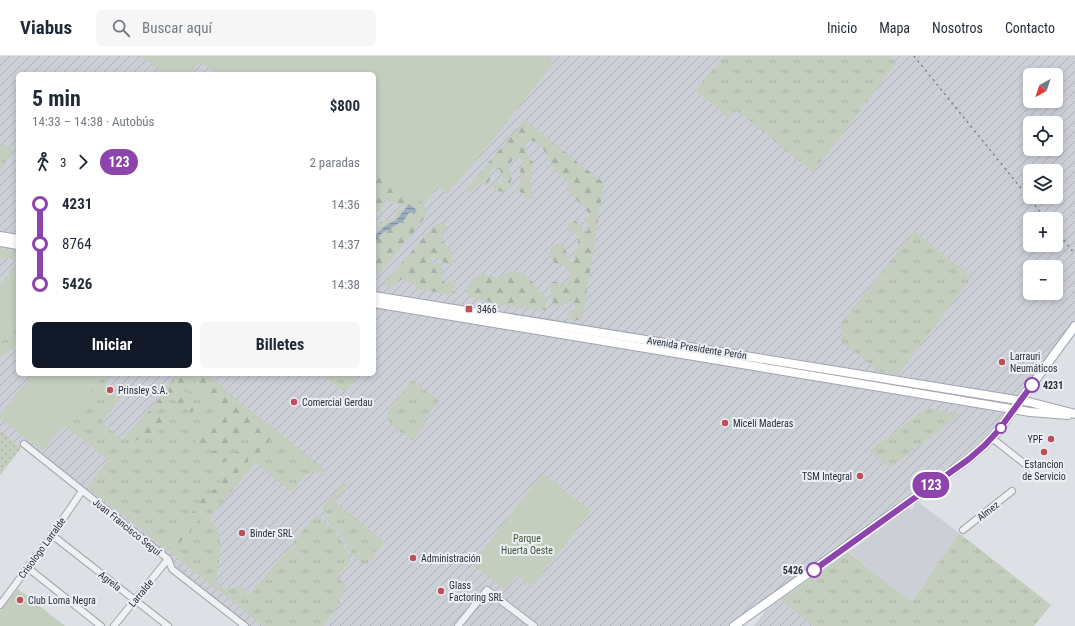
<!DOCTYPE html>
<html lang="es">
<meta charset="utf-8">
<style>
body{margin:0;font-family:"Roboto Condensed",sans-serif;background:#f6f6f7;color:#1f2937;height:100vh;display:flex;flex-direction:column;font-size:15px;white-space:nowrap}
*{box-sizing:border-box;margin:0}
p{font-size:13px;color:#747a83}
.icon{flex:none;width:22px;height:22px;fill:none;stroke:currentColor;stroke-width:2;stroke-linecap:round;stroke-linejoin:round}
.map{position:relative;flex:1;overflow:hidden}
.side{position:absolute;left:16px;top:16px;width:360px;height:304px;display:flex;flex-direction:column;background:#fff;border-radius:6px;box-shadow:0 2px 6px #0003}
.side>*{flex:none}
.badge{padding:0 8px;border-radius:13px;font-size:14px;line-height:26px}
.needle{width:26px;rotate:220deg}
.fabs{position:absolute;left:1023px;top:12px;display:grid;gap:8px}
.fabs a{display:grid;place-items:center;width:40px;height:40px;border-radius:6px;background:#fff;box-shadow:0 2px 6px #0003;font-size:20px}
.map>.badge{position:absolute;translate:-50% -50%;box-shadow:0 0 0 2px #fff}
.legs{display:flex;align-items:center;gap:6px;height:44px;padding:0 16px;font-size:13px}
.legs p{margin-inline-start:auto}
.overview{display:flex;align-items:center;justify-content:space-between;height:68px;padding:0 16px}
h1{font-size:22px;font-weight:700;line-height:30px}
.button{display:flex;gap:8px;margin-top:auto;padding:8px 16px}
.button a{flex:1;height:46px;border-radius:6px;background:#111827;color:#fff;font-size:16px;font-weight:700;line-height:46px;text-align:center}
.button a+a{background:#f6f6f7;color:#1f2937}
ul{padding:0 16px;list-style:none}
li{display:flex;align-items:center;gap:14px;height:40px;font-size:15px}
li i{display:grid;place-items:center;width:6px;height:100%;margin:0 5px;background:currentColor}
li i::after{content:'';width:10px;height:10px;margin:-5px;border:3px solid;border-radius:50%;background:#fff}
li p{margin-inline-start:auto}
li:first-child i{background:linear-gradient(#0000 50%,currentColor 0)}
li:last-child i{background:linear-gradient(currentColor 50%,#0000 0)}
header{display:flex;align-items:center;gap:24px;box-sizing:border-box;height:56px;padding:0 20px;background:#fff;border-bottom:1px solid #e0e1e3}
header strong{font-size:19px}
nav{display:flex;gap:22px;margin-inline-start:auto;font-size:14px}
.search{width:280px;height:36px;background:#f6f6f7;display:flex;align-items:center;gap:10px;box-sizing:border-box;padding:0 14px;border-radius:6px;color:#747a83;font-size:15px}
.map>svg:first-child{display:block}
</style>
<header>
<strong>Viabus</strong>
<div class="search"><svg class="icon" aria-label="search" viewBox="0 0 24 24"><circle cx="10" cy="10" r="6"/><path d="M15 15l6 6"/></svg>Buscar aquí</div>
<nav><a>Inicio</a><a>Mapa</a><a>Nosotros</a><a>Contacto</a></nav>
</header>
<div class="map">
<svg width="1075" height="570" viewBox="0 0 1075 570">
<defs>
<pattern id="industrial-furrows" width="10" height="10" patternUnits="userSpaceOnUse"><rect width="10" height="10" fill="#cccfd6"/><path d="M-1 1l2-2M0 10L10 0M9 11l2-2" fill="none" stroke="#afb2b8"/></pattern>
<pattern id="grass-tufts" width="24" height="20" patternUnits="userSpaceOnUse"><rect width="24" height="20" fill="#c3cebf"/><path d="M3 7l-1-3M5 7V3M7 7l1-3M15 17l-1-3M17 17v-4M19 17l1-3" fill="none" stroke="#a8b1a5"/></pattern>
<pattern id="forest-firs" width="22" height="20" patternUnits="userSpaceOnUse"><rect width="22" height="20" fill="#c3cebf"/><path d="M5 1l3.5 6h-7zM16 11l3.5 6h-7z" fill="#a8b1a5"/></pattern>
<pattern id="park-dots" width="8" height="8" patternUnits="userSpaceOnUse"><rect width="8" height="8" fill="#c3cebf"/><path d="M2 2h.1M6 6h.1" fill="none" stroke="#a8b1a5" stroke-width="1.8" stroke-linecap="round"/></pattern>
<pattern id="water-rules" width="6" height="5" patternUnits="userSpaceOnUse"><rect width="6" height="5" fill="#9cadc2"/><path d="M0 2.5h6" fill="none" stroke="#7f8d9f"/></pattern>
</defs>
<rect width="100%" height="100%" fill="#dde0e5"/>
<!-- built -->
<path fill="#cccfd6" d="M918,446L959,477L912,546L849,496L908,452L913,453L915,448Z"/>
<!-- industrial -->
<g fill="url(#industrial-furrows)" fill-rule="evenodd">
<path d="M0,0H1075V270L985,389L734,570H245L172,513L168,503L23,388L0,419ZM18,18H374V318H18ZM1030,19H1056V45H1030ZM1030,67H1056V93H1030ZM1030,115H1056V141H1030ZM1030,163H1056V189H1030ZM1030,211H1056V237H1030Z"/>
<path d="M780,544L813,570H754L766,554Z"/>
</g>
<!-- grass -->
<g fill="url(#grass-tufts)">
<path d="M724,0H890L896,8L813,116L736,54L729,62L695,34Z"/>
<path d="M5,89L14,95L0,114V90Z"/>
<path d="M914,175L972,221L898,319L880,316L841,285V267Z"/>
<path d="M0,192L18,195V204L0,201Z"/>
<path d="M18,264V286L14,292L0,301V287Z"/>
<path d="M177,318H207L233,340L219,361L225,366L239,345L326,414L323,418L316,415L305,419L292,436L255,407L210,462L220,479V501L216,524L222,532H235L237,529L250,539L316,459L332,472L341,484L350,502V505L337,521L347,530L341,537L344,538L338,544L341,547L323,570H263L87,431L108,404L64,369L104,319L109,324L104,330L120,343L102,366L123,384Z"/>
<path d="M322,318H360L347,334L343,335Z"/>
<path d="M412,324L439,345L423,365L426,368L413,385C404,378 385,369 387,357Z"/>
<path d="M927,352L962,358L890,412L869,395Z"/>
<path d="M343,426L347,429L335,446L385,486L378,494L377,493L374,496L375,498L374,501L365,509L353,500L343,481L326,463L329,459L321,453Z"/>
<path d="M959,477L1051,549L1034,570H813L780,544L848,496L912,546Z"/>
</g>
<!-- forest -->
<g fill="url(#forest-firs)">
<path d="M525,64L604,127L582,265L568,262L570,254H575V248L569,245L562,250L553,248L551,238V226H557L561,230L569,224L570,216L564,209L554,207L549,199L552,190L560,186L564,189L568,204L574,208V196L578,190V180L569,176L568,169L573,164L582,169L583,176L588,175L589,169L584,164L586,161H589L590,159C583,147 566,140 567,124C560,119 554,113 550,105C543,93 544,89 531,84L525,88L526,95L533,107L530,127L533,142L526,143L518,133L521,123L520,111L525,107L520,102L513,103L508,111L512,119L510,132L503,136L494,134L493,129L497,125L501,129L503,124L500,114L495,110L490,116L491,122L487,129L479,128L474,134L464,135Z"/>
<path d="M374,109L424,148L426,160L380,218L374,217V173L381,166L394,162L398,153H407C400,148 392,147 385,143L381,154L374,156Z"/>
<path d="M442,166L447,170L448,172L443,175C441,185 444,189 452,193L451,201L454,208H447L438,202L431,201L432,206L441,207L443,214L441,222L446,228L451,224L455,227L453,234L455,236L454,239L417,233L415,230L416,228L410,227L402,223L393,230L382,229L432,172Z"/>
<path d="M509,215C513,216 518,216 521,217C528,220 531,224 535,230C543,239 548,241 546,254C520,253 494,249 469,240L465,233L475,221L481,218C493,221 499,225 509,215Z"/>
<path d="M180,318H200L209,321L273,374L276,379L261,392L258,401L249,404L244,408L219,444L208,451L199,464L192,469L191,476L172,494L167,490L203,442L216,432L231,410L238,403L219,407L209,405L206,398L216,394C218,395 222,397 225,398C236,399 247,391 254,384L249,380H239L235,386L228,392L219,389L214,384L220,378L224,379L235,368L238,362L235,357L201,397H195L193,388L216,358L222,348C212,346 205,343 196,336L195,323L185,331L184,336L190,335L194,344V354L191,357C184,350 176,346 168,340L156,354L164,363L165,371L160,370L158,374L154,379L146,378L140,383L132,386L127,382Z"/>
</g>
<!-- park -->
<path fill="url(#park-dots)" d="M0,375L21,392L0,419Z"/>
<!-- garden -->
<g fill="#c3cebf">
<path d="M141,0H547L554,6L496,80L447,138L438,131L424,148L374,109V18H216L200,5L190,18H164Z"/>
<path d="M18,205V264L0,287V229Z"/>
<path d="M32,318H105L43,395L0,362V359Z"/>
<path d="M543,417L591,455L532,531L517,519L505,534L472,508Z"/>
<path d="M18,533L65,570H0V555Z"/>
</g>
<!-- water -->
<path fill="url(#water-rules)" d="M409,148L417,154L414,158L410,155L404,164L381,178L374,188V180L385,170L396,164Z"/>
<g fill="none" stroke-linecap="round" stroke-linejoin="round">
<defs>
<g id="minor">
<path d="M992,382L1035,416"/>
<path d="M24,388L168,503L172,513L245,570"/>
<path d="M963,474L1012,435"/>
<path d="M52,479L168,570"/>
<path d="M28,512L101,570"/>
<path d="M0,549L52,479L82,435"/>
<path d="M114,570L168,503"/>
<path d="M458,570L487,534L534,570"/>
</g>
<g id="major">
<path d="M0,180L18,183"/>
<path d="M0,186L18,189"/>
<path d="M374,240L1029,346L1075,358"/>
<path d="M374,247L1030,356L1068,359"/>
<path d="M734,570L969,403L985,389L998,375L1075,270"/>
</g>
</defs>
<!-- minor casing -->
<use href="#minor" stroke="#a3a7ae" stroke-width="8"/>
<!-- major casing -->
<use href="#major" stroke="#9ea5b0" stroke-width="10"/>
<!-- minor -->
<use href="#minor" stroke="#eff1f4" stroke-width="6"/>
<!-- major -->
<use href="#major" stroke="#fff" stroke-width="8"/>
<!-- rail -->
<g stroke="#78808d" stroke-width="1.5" stroke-dasharray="2 4" stroke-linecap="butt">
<path d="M914,0L1046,163"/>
<path d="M1056,175L1075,198"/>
</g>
</g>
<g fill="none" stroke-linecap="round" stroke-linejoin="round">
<defs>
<path id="line-1" d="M814,514L969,403L985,389L998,375L1032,329"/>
</defs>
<!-- line-1 casing -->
<use href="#line-1" stroke="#fff" stroke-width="9"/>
<!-- line-1 -->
<use href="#line-1" stroke="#8e44ad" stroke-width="6"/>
</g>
<!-- markers -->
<g fill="#bf4e5b" stroke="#eceff3" stroke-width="1.5">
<rect x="465" y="249" width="8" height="8" rx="2"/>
<circle cx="1002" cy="306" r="4"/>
<circle cx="110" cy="334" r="4"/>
<circle cx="294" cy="346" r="4"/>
<circle cx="725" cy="367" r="4"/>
<circle cx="1051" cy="383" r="4"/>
<circle cx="1044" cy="396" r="4"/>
<circle cx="860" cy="420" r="4"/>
<circle cx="242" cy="477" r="4"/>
<circle cx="413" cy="502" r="4"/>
<circle cx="441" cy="535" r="4"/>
<circle cx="20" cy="544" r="4"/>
</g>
<g fill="#fff" stroke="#8e44ad" stroke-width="2">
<circle cx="1032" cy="329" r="7"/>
<circle cx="1001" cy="372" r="5"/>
<circle cx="814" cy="514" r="7"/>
</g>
<g text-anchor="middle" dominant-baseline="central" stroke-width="4" stroke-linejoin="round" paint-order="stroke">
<!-- poi labels -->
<g font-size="10" fill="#282e3a" stroke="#eceff3" text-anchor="start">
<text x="477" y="253">3466</text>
<text x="1010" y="300">Larrauri<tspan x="1010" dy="12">Neumáticos</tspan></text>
<text x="118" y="334">Prinsley S.A.</text>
<text x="302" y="346">Comercial Gerdau</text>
<text x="733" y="367">Miceli Maderas</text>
<text x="1043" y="383" text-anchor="end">YPF</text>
<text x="1044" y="408" text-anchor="middle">Estancion<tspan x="1044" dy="12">de Servicio</tspan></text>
<text x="852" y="420" text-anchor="end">TSM Integral</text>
<text x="250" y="477">Binder SRL</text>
<text x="421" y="502">Administración</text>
<text x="449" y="529">Glass<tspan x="449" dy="12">Factoring SRL</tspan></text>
<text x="28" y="544">Club Loma Negra</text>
</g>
<!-- street labels -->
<g font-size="10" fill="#282e3a" stroke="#eceff3">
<text transform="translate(697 292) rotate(9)">Avenida Presidente Perón</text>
<text transform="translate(988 455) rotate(-38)">Almez</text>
<text transform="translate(127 471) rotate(39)">Juan Francisco Seguí</text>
<text transform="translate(42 492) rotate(-54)">Crisologo Larralde</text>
<text transform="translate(110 525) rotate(38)">Agrela</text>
<text transform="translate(141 537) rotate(-51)">Larralde</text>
</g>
<!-- stop labels -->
<g font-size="10" font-weight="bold" fill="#282e3a" stroke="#eceff3" text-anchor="start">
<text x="1043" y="329">4231</text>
<text x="803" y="514" text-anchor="end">5426</text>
</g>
<!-- park labels -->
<g font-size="10" fill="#3c5537" stroke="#eceff3">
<text x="527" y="482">Parque<tspan x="527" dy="12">Huerta Oeste</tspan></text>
</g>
</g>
</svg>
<div class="fabs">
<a><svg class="needle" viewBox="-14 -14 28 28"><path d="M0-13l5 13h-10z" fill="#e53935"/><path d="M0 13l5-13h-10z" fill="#747a83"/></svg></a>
<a><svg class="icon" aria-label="locate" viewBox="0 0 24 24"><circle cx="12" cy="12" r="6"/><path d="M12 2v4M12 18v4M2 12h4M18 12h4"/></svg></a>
<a><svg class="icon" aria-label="layers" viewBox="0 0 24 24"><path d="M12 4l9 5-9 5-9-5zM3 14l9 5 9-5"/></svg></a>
<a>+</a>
<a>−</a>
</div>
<b class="badge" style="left:931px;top:429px;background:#8e44ad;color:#fff">123</b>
<section class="side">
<div class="overview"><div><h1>5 min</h1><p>14:33 – 14:38 · Autobús</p></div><b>$800</b></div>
<div class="legs"><svg class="icon" aria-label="walk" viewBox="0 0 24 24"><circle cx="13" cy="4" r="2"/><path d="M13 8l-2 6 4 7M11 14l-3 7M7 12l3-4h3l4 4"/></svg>3<svg class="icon" aria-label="forward" viewBox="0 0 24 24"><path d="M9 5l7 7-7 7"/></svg><b class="badge" style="background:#8e44ad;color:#fff">123</b><p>2 paradas</p></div>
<ul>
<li><i style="color:#8e44ad"></i><b>4231</b><p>14:36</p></li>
<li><i style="color:#8e44ad"></i><span>8764</span><p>14:37</p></li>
<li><i style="color:#8e44ad"></i><b>5426</b><p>14:38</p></li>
</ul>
<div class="button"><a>Iniciar</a><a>Billetes</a></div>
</section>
</div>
